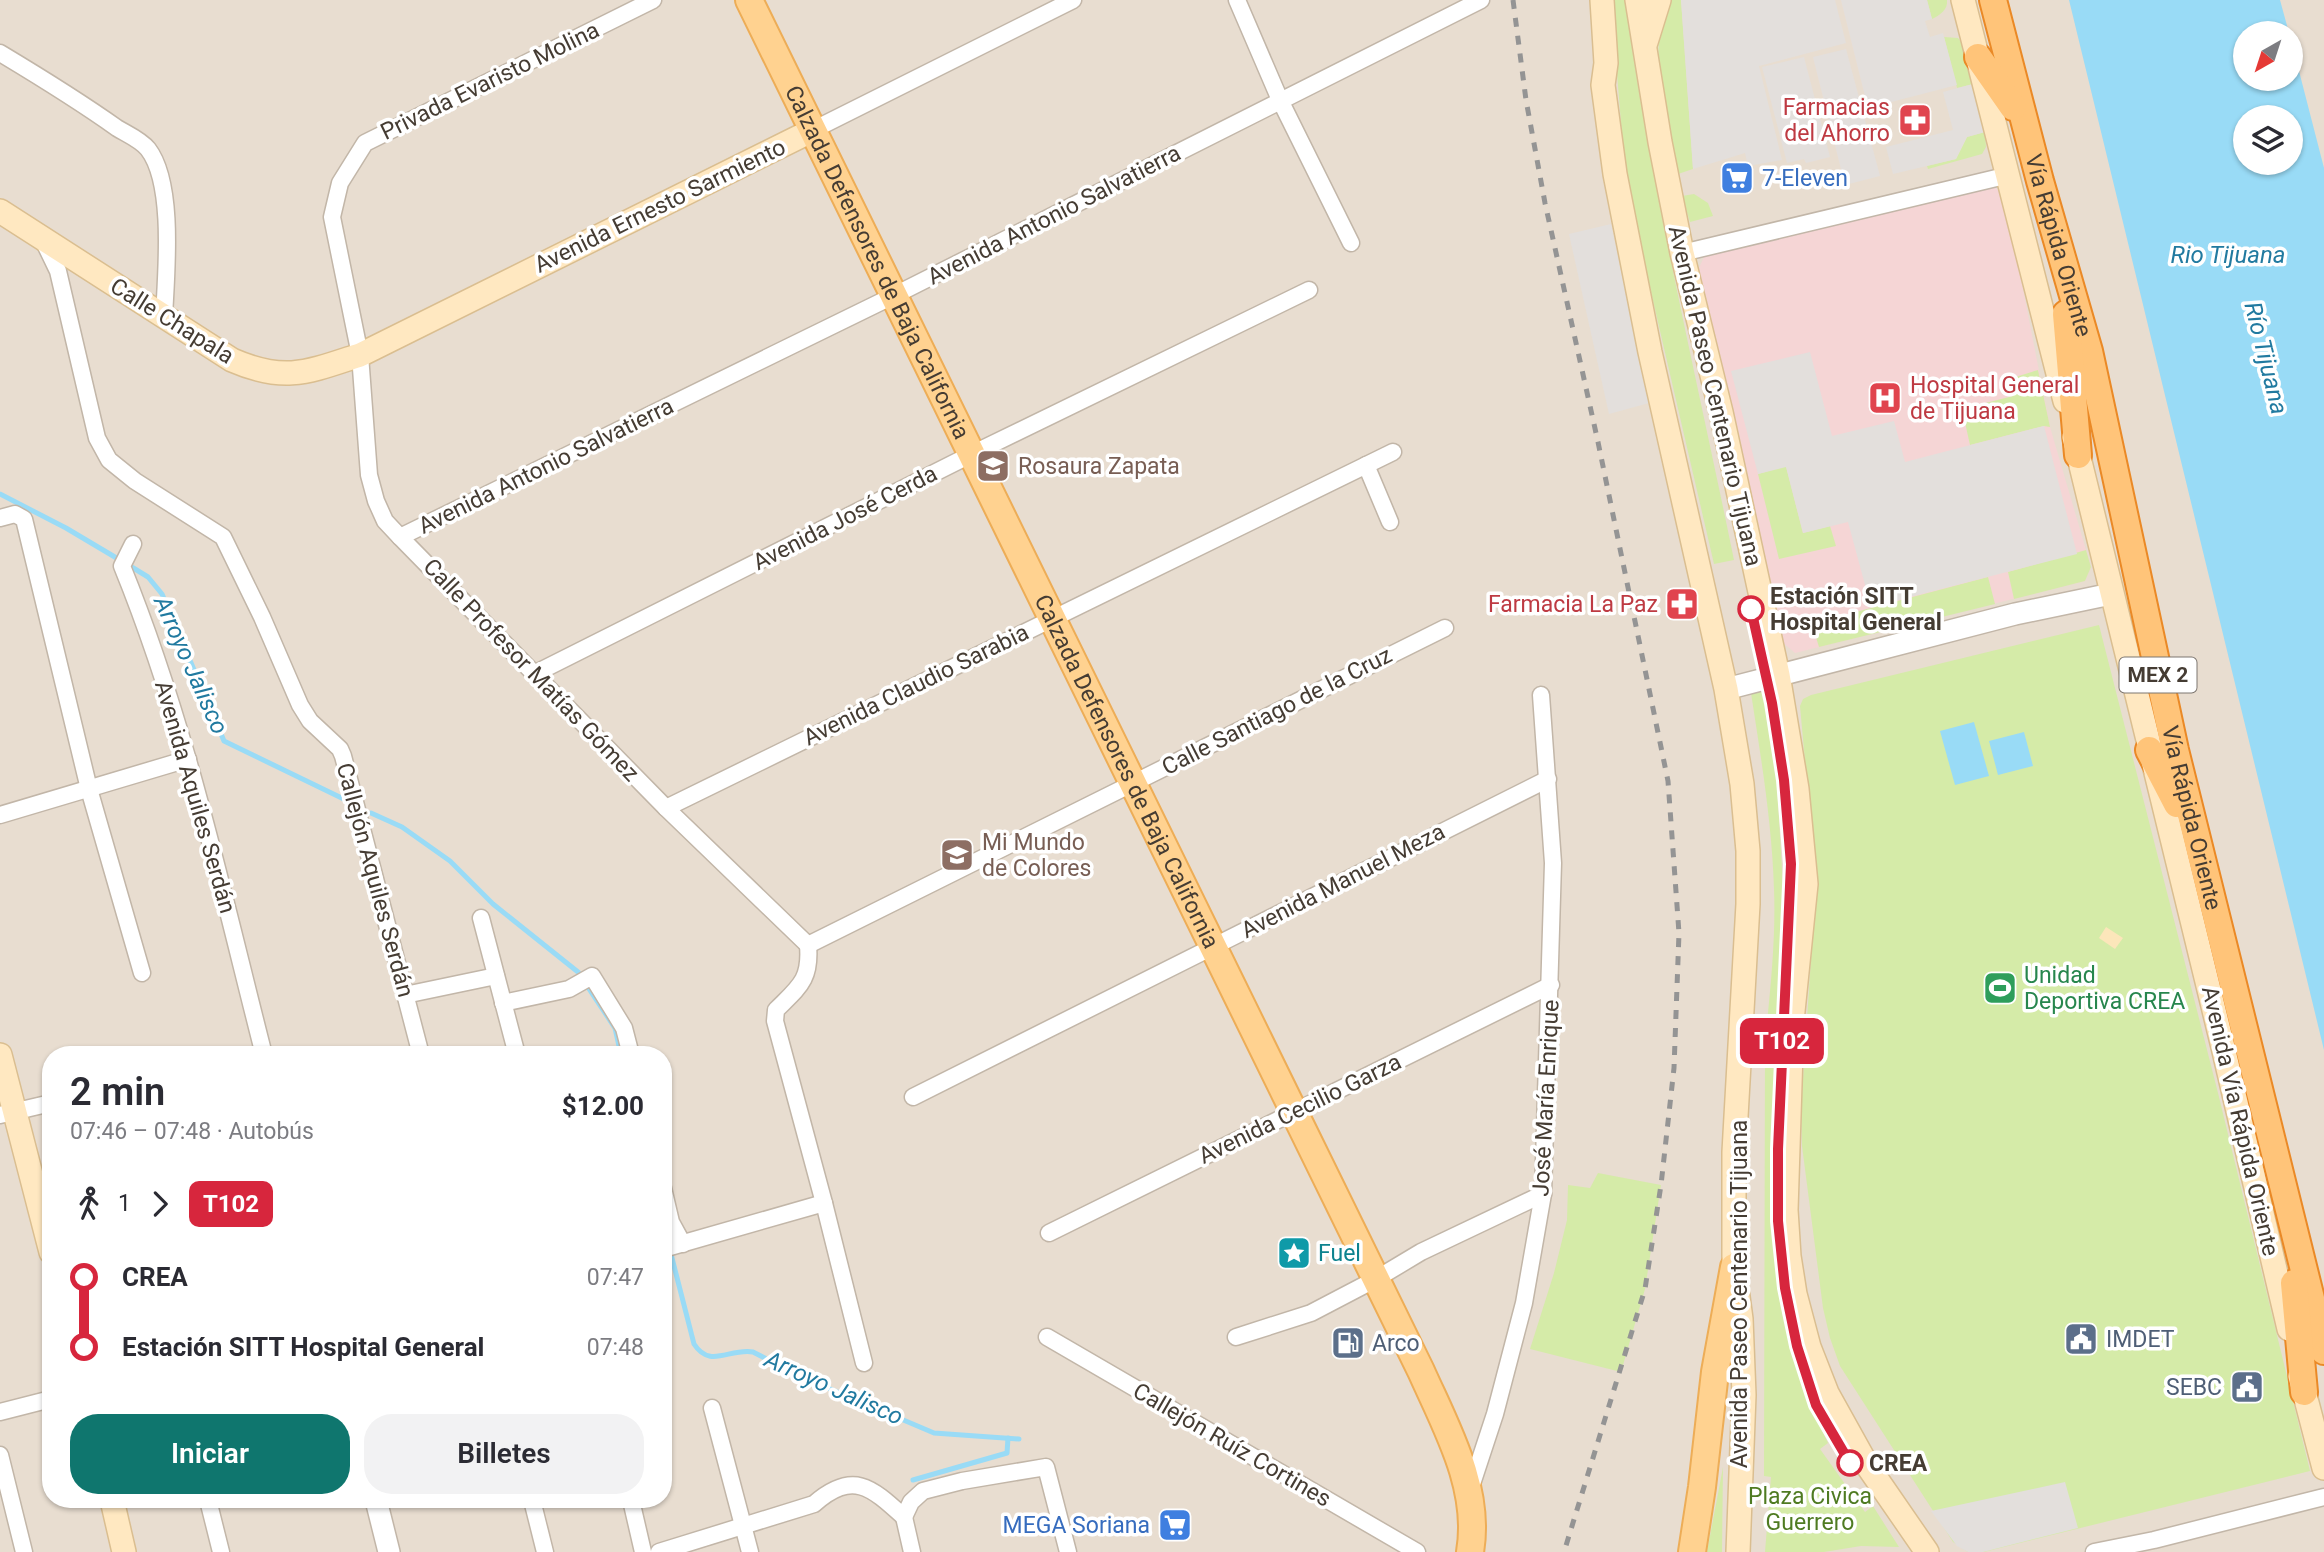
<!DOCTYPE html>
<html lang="es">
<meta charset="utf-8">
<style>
body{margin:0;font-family:Roboto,sans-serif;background:#f2f2f3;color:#2b2b33;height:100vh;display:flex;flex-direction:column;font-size:26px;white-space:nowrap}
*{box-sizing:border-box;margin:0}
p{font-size:23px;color:#7c7c81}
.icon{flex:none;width:38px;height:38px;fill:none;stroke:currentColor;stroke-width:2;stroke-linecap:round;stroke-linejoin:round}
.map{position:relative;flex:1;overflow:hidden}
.drawer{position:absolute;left:42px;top:1046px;width:630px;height:462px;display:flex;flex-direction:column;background:#fff;border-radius:28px;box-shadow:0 2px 5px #0004}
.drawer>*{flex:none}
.badge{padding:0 14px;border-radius:10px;font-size:24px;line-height:46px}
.needle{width:46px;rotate:219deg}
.fabs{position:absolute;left:2233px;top:21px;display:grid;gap:14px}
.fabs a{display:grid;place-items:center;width:70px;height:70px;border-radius:50%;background:#fff;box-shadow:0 2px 5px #0004;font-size:35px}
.map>.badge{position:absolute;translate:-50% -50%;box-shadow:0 0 0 4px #fff}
.legs{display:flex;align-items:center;gap:10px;height:77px;padding:0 28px;font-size:23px}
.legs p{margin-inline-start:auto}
.headline{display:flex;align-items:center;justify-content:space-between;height:119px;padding:0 28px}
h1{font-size:38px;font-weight:600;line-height:52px}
.cta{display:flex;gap:14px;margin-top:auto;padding:14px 28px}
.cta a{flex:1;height:80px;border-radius:28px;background:#0f766e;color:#fff;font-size:28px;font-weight:600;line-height:80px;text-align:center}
.cta a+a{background:#f2f2f3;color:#2b2b33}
ul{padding:0 28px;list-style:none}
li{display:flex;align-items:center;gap:24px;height:70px;font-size:26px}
li i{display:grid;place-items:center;width:10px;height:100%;margin:0 9px;background:currentColor}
li i::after{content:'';width:18px;height:18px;margin:-9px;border:5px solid;border-radius:50%;background:#fff}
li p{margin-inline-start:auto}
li:first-child i{background:linear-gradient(#0000 50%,currentColor 0)}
li:last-child i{background:linear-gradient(currentColor 50%,#0000 0)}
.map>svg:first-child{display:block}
</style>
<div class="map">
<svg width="2324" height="1552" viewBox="0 0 2324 1552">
<rect width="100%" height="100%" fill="#f3ece3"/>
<!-- residential -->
<path fill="#e8ddd0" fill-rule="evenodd" d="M0,0H2324V1552H0ZM2245,33H2291V79H2245ZM2245,117H2291V163H2245ZM51,1055H663V1500H51Z"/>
<!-- medical -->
<path fill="#f5d5d5" d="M1993,187L2004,192L2050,427L2091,567L2085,581L1795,653L1781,641L1698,270L1704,257Z"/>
<!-- green -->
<g fill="#d5eba8">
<path d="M1611,0H1625C1651,189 1696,374 1734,560L1714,564L1626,184Z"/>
<path d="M1668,0H1681L1693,169L1678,174L1658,61L1659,35Z"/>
<path d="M1927,0H1947C1948,10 1940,15 1932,19Z"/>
<path d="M1944,37L1958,38L1962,43L1973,84L1957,88Z"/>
<path d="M1985,132L1986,147L1982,154L1928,169L1927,166L1956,159L1967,137Z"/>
<path d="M1694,194L1708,203L1713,216L1690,222L1682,196Z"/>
<path d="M2038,370L2050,427L2044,426L1970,445L1962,409L2013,396L2009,379Z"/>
<path d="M1786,466L1803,533L1830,526L1836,546L1779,559L1758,474Z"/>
<path d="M2086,550L2091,567L2085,581L2014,599L2008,572Z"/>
<path d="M1988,577L1995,604L1819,647L1815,634L1854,625L1852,613Z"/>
<path d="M2099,625L2218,1093L2310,1471L1984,1552H1968L1953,1542L1840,1366L1830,1338L1823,1308L1802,1146L1801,1110L1816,883L1800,706L1803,699L1811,695Z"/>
<path d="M1763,691L1776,768L1783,886L1773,1131L1776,1269L1782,1312L1791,1349L1810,1404L1828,1443L1820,1449L1865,1512L1873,1506L1899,1547L1861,1546L1824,1552H1765L1771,1477L1764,1476L1765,1043C1770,992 1776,940 1774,889C1772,823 1761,758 1751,693Z"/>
<path d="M1598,1173L1661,1185L1645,1289L1621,1372L1530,1349L1554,1273L1567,1220L1568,1185L1590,1188Z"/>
<path d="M1723,1467L1722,1552H1707Z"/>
</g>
<!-- sand -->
<path fill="#fce6ba" d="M2106,927L2123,938L2115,949L2099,938Z"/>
<!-- parking -->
<g fill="#e3dfdc">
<path d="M1681,0H1835L1846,43L1759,66L1782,160L1748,166L1745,153L1693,169Z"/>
<path d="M1841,0H1927L1932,19L1925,21L1930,37L1943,33L1957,85L1868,108Z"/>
<path d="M1846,49L1880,176L1845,185L1813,57Z"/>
<path d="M1804,57L1830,157L1806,163L1804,159L1787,163L1762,67Z"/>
<path d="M1973,84L1985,132L1967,137L1956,159L1893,174L1886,147L1953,130L1943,92Z"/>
<path d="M1611,224L1649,403L1609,414L1569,234Z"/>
<path d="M1810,352L1832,436L1894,421L1905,462L2044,426L2077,554L1871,607L1848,522L1803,533L1786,467L1758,474L1731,371Z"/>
<path d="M2065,1482L2078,1528L1983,1552H1968L1957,1546L1931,1511Z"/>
</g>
<!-- water -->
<g fill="#99dbf6" fill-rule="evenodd">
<path d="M2069,0H2280L2289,33H2245V79H2291V40L2324,168V1050ZM2245,117H2291V163H2245Z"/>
<path d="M1974,722L1989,776L1955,785L1940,731Z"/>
<path d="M2024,732L2033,766L1998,775L1989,741Z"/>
</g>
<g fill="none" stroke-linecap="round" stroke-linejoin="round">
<!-- stream -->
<g stroke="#99dbf6" stroke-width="5">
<path d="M0,494L66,528L135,569L148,577L162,594L224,741L352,803"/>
<path d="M371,813L402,827L450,861L493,904L578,972L615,1028L621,1055"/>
<path d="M663,1223L694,1344C710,1369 729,1348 753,1352L802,1377L934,1433L1019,1439"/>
<path d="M913,1480L1007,1453L1008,1438"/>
</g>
<defs>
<g id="minor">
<path d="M653,0L365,143L340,183L332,217L360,355L369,475L376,501L385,521L400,537L666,808L808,945"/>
<path d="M1237,0L1280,100L1351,243"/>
<path d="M0,53C40,77 79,101 117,128C127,134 141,140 148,149C175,184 166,274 164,317"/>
<path d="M813,130L1073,0"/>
<path d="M43,240L58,271L97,438L109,460L135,481L223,537L262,617L300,705L310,721L340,749L343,756L421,1055"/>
<path d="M1682,253L2009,175"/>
<path d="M1366,465L1390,522"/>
<path d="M0,518L15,514L24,519L89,789L142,973"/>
<path d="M400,537L895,295L1481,0"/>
<path d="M133,544L122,566C186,723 222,891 264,1055"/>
<path d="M534,674L972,454L1309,290"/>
<path d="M666,808L1393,452"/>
<path d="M0,815L188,759"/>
<path d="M481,918L517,1055"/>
<path d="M808,945L1445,628"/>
<path d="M808,945C811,980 799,987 776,1010L775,1021L824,1203L864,1363"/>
<path d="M405,995L496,976"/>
<path d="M503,1003L569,989L592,976L624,1028L631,1055"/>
<path d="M913,1097L1548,779"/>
<path d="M0,1115L51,1103"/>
<path d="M663,1188L671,1222L683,1244"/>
<path d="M1049,1233L1551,985"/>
<path d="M663,1249L824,1203"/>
<path d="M1047,1337L1417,1552"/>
<path d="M1236,1337L1311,1313L1376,1279L1421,1252L1543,1194"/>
<path d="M712,1408L750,1552"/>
<path d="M0,1412L51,1399"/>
<path d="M0,1455L24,1552"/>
<path d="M1470,1490L1495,1414L1524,1303L1543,1194L1553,863L1541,695"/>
<path d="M208,1500L221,1552"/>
<path d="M532,1500L545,1552"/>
<path d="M631,1500L643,1552"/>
<path d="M904,1517L912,1552"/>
<path d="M659,1552L814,1504C853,1470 871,1487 904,1517L911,1502L923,1491L962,1481L1046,1467L1068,1552"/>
<path d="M2094,1552L2154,1540L2324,1497"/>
</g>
<g id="tertiary">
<path d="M1726,689L2015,614L2111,594"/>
<path d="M376,1500L389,1552"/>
</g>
<g id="secondary">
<path d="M1602,0L1606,63L1603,85L1615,174L1650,352L1726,689L1742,784L1748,851V904L1734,1152V1267L1741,1319L1744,1395L1738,1552"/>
<path d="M1637,0L1660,142L1682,253L1721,412L1778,675L1797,789L1806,884L1792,1021L1786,1210L1789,1256L1795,1294L1809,1347L1827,1393L1867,1465L1927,1552"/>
<path d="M1963,0L2065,401"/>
<path d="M1646,42L1659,0"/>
<path d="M0,211L232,360C285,383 308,372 360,355L813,130"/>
<path d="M2074,437L2223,1047L2289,1329"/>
<path d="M0,1055L51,1252"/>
<path d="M2300,1376L2324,1468"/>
<path d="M112,1500L124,1552"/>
</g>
<g id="primary">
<path id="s1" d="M749,0L1421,1371C1446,1427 1481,1488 1470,1552"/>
<path d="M1692,1552L1702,1487L1715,1372L1734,1267"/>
</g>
<g id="trunk">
<path id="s2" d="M1993,0L2040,181L2089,351L2175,750L2324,1351"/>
<path d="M1978,57L2013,107"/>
<path d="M2066,314L2078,455"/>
<path d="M2149,750L2177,804"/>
<path d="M2294,1283L2304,1392"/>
</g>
</defs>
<!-- minor casing -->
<use href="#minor" stroke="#c2b6a8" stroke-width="19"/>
<!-- tertiary casing -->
<use href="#tertiary" stroke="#c2b6a8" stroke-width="24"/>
<!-- secondary casing -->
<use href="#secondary" stroke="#dabe90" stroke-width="26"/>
<!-- primary casing -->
<use href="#primary" stroke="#edad57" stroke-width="30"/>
<!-- trunk casing -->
<use href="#trunk" stroke="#ea8926" stroke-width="30"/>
<!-- minor -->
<use href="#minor" stroke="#fff" stroke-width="16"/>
<!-- tertiary -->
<use href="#tertiary" stroke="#fff" stroke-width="21"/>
<!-- secondary -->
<use href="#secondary" stroke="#ffe8c1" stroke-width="23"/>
<!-- primary -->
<use href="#primary" stroke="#ffd290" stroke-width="26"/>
<!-- trunk -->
<use href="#trunk" stroke="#ffc479" stroke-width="26"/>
<!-- rail -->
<path stroke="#949494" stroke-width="5" stroke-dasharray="9 9" stroke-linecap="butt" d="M1513,0L1526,100L1545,203L1598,442L1668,781L1679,933L1674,1068L1661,1185L1645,1289L1564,1552"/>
</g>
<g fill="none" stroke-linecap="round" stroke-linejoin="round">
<defs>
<path id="line-1" d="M1751,609L1772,703L1784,780L1791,864L1778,1149V1221L1785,1288L1797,1346L1816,1405L1850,1463"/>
</defs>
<!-- line-1 casing -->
<use href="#line-1" stroke="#fff" stroke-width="16"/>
<!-- line-1 -->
<use href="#line-1" stroke="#d7263d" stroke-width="10"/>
</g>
<!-- icons -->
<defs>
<symbol id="pharmacy-square" viewBox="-11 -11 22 22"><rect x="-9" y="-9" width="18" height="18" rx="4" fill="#e0444e" stroke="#fff"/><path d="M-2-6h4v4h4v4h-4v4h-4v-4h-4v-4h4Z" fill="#fff"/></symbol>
<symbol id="supermarket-square" viewBox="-11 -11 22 22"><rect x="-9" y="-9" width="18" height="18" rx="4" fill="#3f7fe0" stroke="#fff"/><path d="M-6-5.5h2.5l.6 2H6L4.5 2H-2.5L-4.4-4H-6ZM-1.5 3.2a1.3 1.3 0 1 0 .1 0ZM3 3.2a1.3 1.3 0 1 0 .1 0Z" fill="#fff"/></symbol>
<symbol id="hospital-square" viewBox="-11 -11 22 22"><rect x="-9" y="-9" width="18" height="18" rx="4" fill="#e0444e" stroke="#fff"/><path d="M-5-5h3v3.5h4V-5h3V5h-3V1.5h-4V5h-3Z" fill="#fff"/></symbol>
<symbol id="school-square" viewBox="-11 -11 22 22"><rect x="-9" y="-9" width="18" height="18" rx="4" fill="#8d6e63" stroke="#fff"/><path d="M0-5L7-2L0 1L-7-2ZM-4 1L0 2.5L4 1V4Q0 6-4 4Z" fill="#fff"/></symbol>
<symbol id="stadium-square" viewBox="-11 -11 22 22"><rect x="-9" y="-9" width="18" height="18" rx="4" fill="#2e9e5b" stroke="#fff"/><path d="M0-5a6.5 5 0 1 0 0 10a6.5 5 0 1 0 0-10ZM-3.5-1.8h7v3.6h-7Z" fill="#fff"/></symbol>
<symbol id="sight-square" viewBox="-11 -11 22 22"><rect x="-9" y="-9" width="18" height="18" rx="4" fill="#0f9aa8" stroke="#fff"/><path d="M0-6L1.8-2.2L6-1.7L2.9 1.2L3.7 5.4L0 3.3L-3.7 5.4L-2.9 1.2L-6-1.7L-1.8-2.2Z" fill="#fff"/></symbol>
<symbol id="civic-square" viewBox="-11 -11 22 22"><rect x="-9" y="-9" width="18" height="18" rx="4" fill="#5c6f8a" stroke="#fff"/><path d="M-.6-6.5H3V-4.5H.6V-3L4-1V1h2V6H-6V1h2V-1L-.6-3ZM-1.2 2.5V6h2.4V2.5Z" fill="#fff"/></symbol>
<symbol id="fuel-square" viewBox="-11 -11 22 22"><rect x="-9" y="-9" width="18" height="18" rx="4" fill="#5c6f8a" stroke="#fff"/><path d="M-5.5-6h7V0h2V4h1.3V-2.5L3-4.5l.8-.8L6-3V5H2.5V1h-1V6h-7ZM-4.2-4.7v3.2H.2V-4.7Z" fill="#fff"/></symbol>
</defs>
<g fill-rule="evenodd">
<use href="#pharmacy-square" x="1896" y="101" width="38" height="38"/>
<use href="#supermarket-square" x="1718" y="159" width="38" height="38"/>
<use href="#hospital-square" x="1866" y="379" width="38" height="38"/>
<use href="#school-square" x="974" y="447" width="38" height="38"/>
<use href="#pharmacy-square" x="1663" y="585" width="38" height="38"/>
<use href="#school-square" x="938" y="836" width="38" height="38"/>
<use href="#stadium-square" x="1981" y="969" width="38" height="38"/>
<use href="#sight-square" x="1275" y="1234" width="38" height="38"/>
<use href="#civic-square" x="2062" y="1320" width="38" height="38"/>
<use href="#fuel-square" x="1329" y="1324" width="38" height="38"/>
<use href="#civic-square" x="2228" y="1368" width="38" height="38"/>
<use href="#supermarket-square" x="1156" y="1506" width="38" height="38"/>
</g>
<!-- markers -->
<g fill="#fff" stroke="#d7263d" stroke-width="3.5">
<circle cx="1751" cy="609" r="12"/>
<circle cx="1850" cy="1463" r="12"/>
</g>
<g text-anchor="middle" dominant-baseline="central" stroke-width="7" stroke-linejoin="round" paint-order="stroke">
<!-- shield labels -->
<rect fill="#fff" stroke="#7d7670" stroke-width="2" x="2119.5" y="657.5" width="77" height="35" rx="5"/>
<g font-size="21" font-weight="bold" fill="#453c33">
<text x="2158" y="675">MEX 2</text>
</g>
<!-- street labels -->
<g font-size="23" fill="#453c33" stroke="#fff">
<text transform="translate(490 81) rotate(-26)">Privada Evaristo Molina</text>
<text transform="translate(660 206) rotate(-26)">Avenida Ernesto Sarmiento</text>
<text transform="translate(1054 215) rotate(-27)">Avenida Antonio Salvatierra</text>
<text stroke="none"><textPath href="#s2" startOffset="254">Vía Rápida Oriente</textPath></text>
<text stroke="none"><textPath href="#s1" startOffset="292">Calzada Defensores de Baja California</textPath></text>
<text transform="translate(172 321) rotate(32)">Calle Chapala</text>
<text transform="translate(1715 396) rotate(77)">Avenida Paseo Centenario Tijuana</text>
<text transform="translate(546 466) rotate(-26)">Avenida Antonio Salvatierra</text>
<text transform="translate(845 518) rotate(-27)">Avenida José Cerda</text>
<text transform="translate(531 670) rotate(46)">Calle Profesor Matías Gómez</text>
<text transform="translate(916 685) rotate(-26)">Avenida Claudio Sarabia</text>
<text transform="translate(1277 711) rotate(-27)">Calle Santiago de la Cruz</text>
<text stroke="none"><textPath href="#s1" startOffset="859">Calzada Defensores de Baja California</textPath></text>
<text transform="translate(195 797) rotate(74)">Avenida Aquiles Serdán</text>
<text stroke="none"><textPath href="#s2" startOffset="842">Vía Rápida Oriente</textPath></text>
<text transform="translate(375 880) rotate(75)">Callejón Aquiles Serdán</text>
<text transform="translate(1343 881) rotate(-27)">Avenida Manuel Meza</text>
<text transform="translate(1546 1098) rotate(-87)">José María Enrique</text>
<text transform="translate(1300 1109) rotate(-26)">Avenida Cecilio Garza</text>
<text transform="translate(2240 1121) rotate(77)">Avenida Vía Rápida Oriente</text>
<text transform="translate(1739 1294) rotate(-90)">Avenida Paseo Centenario Tijuana</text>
<text transform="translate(1232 1445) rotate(30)">Callejón Ruíz Cortines</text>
</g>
<!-- health labels -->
<g font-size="23" fill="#be3a42" stroke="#fff" text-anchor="end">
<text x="1890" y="107">Farmacias<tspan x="1890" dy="26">del Ahorro</tspan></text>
<text x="1910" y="385" text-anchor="start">Hospital General<tspan x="1910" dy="26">de Tijuana</tspan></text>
<text x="1658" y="604">Farmacia La Paz</text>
</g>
<!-- shop labels -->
<g font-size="23" fill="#366cbe" stroke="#fff" text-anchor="start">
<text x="1762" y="178">7-Eleven</text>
<text x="1150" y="1525" text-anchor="end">MEGA Soriana</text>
</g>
<!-- education labels -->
<g font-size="23" fill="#785e54" stroke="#fff" text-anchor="start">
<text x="1018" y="466">Rosaura Zapata</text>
<text x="982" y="842">Mi Mundo<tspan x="982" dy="26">de Colores</tspan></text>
</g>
<!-- stop labels -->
<g font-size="23" font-weight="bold" fill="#453c33" stroke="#fff" text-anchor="start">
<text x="1770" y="596">Estación SITT<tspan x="1770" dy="26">Hospital General</tspan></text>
<text x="1869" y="1463">CREA</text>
</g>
<!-- leisure labels -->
<g font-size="23" fill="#27864d" stroke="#fff" text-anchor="start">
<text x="2024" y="975">Unidad<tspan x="2024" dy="26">Deportiva CREA</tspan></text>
</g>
<!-- culture labels -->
<g font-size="23" fill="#0d838f" stroke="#fff" text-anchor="start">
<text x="1318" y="1253">Fuel</text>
</g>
<!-- service labels -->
<g font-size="23" fill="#4e5e75" stroke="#fff" text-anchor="start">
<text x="2106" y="1339">IMDET</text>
<text x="1372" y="1343">Arco</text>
<text x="2222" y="1387" text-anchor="end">SEBC</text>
</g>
<!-- park labels -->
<g font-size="23" fill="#4f7b22" stroke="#fff">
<text x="1810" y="1496">Plaza Civica<tspan x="1810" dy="26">Guerrero</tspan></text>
</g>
<!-- water labels -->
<g font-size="24" font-style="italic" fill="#217aa0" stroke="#fff">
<text x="2228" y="255">Rio Tijuana</text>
<text transform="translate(2266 358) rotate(76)">Río Tijuana</text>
<text transform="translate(191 665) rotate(66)">Arroyo Jalisco</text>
<text transform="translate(834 1388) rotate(24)">Arroyo Jalisco</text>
</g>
</g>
</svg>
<div class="fabs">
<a><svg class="needle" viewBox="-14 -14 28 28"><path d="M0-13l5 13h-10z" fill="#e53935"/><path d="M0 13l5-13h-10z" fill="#7c7c81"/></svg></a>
<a><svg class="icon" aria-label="layers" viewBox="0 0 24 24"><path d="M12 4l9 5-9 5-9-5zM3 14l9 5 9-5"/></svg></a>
</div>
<b class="badge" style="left:1782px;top:1041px;background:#d7263d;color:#fff">T102</b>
<section class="drawer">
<div class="headline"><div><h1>2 min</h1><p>07:46 – 07:48 · Autobús</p></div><b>$12.00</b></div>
<div class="legs"><svg class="icon" aria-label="walk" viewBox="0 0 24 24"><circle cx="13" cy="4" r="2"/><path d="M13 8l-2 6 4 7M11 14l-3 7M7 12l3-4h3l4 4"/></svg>1<svg class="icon" aria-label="forward" viewBox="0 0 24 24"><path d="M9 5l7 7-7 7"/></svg><b class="badge" style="background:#d7263d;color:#fff">T102</b></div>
<ul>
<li><i style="color:#d7263d"></i><b>CREA</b><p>07:47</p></li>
<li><i style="color:#d7263d"></i><b>Estación SITT Hospital General</b><p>07:48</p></li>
</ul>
<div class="cta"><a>Iniciar</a><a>Billetes</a></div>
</section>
</div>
